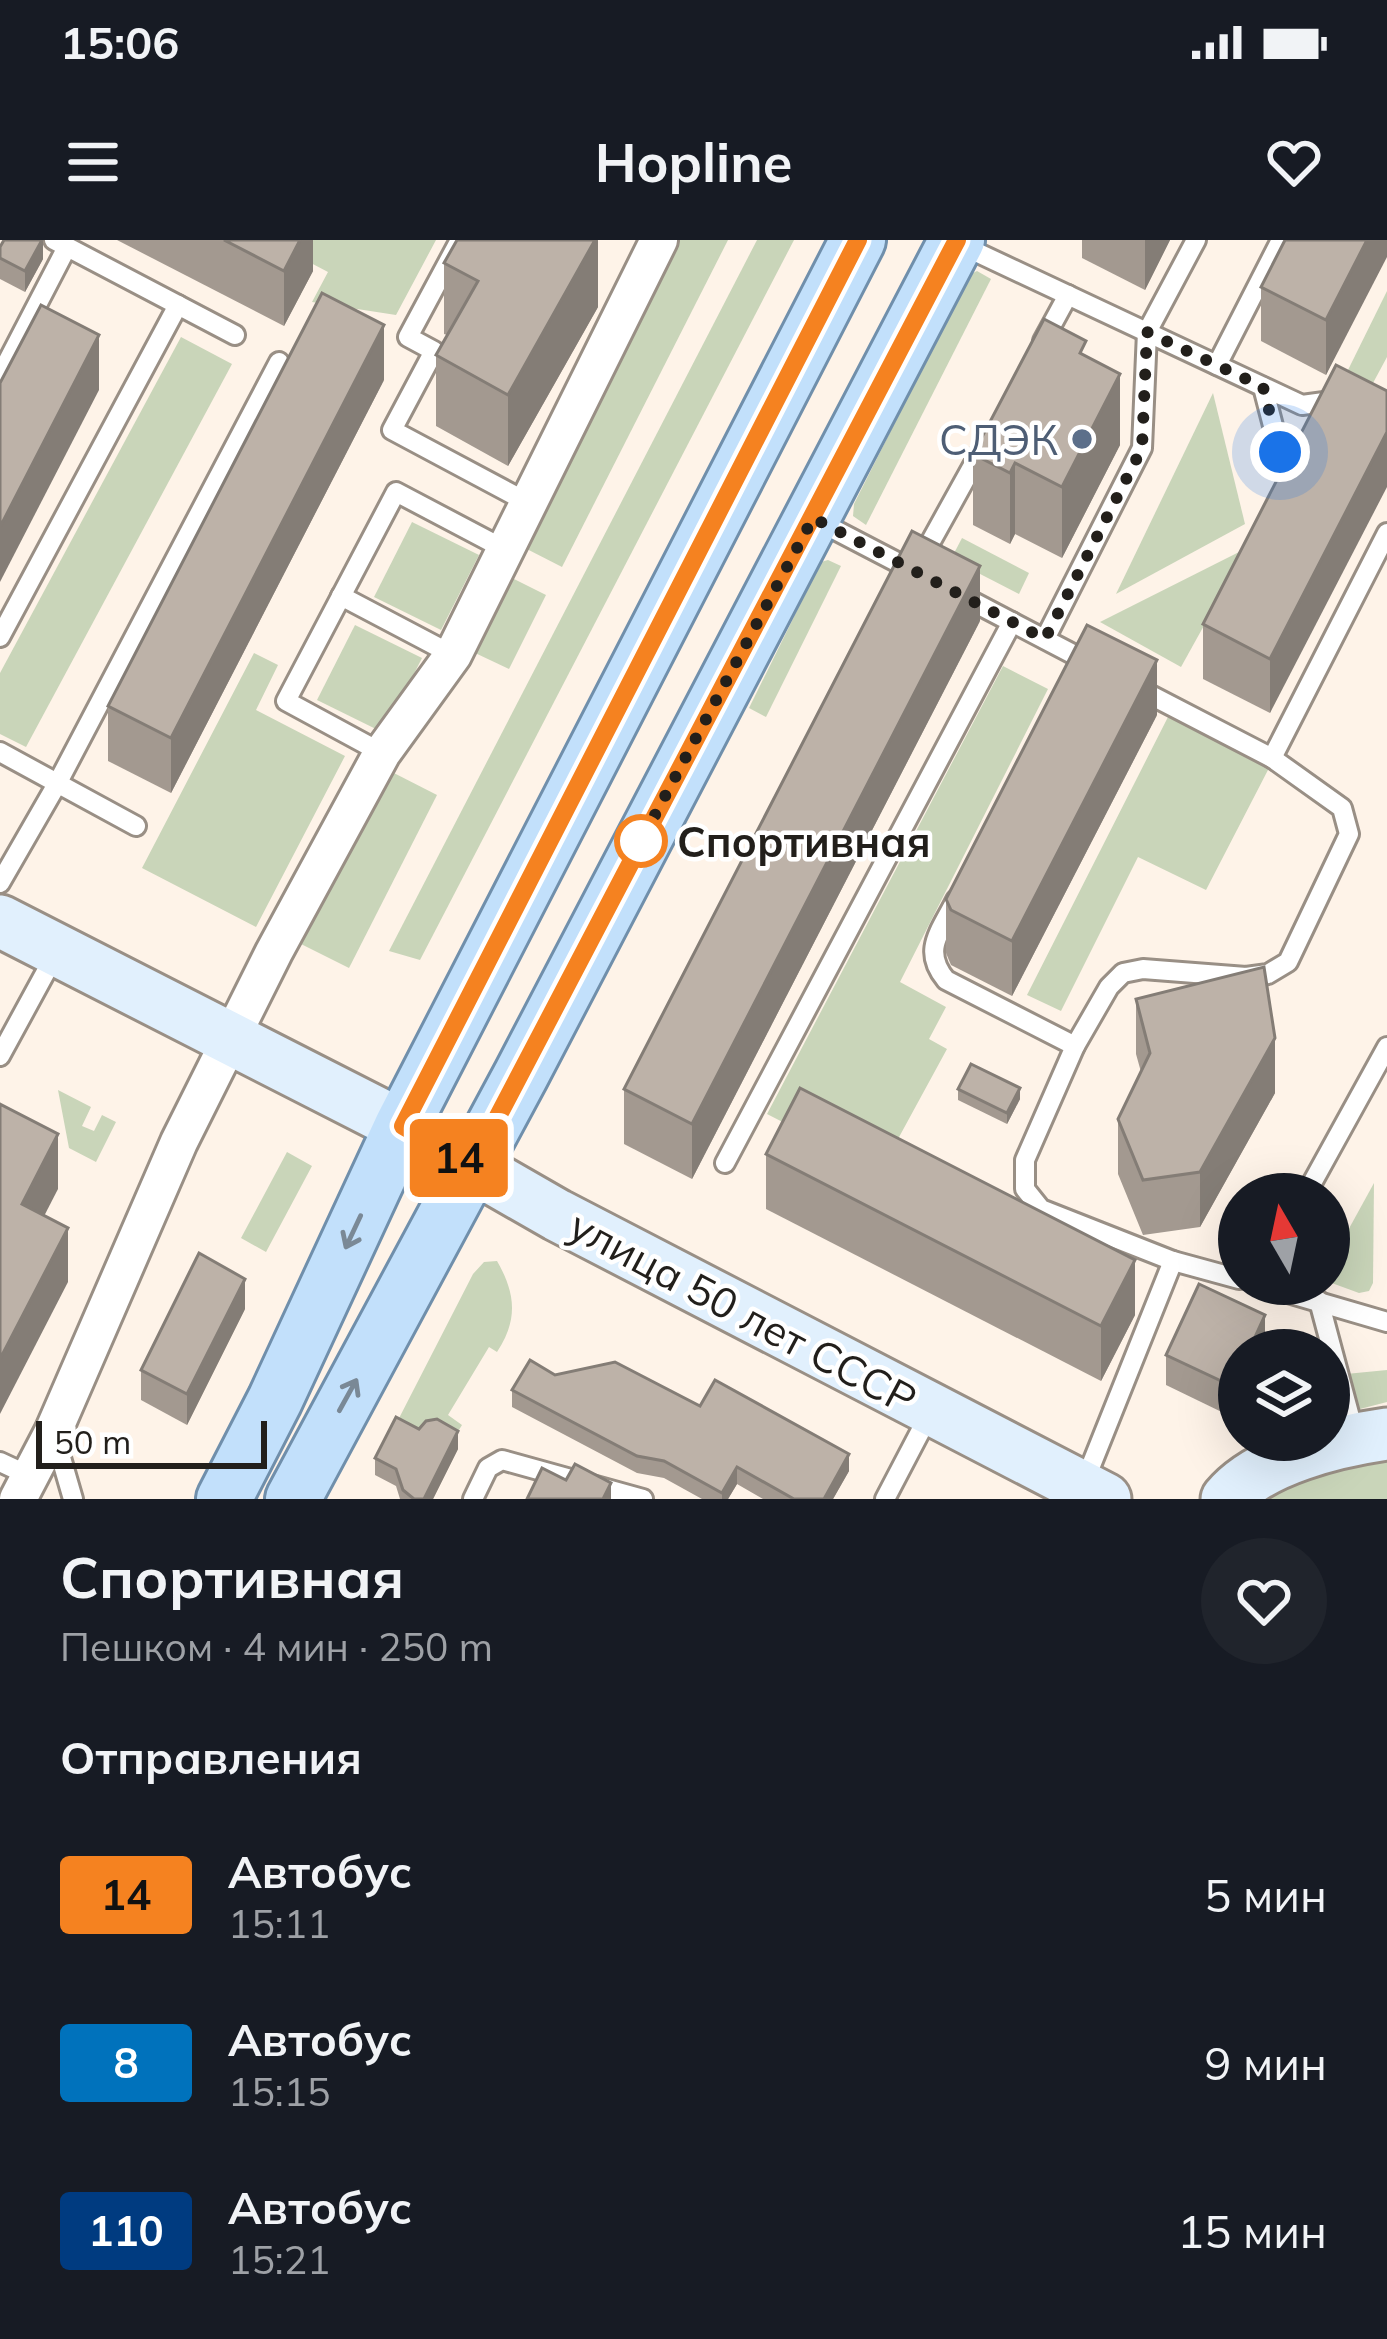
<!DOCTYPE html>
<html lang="ru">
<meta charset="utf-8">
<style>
body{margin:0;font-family:Mulish,sans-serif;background:#20242c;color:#f1f3f6;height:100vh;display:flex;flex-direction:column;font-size:45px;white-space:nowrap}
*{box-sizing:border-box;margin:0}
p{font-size:39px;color:#9ea1a6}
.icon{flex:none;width:66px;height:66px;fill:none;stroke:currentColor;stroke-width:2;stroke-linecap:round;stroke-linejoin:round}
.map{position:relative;height:1259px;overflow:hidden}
.side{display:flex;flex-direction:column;background:#171b24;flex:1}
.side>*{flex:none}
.badge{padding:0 24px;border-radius:9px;font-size:42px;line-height:78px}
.needle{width:78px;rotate:351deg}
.fabs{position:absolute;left:1218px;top:933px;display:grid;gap:24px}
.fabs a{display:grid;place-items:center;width:132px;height:132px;border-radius:50%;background:#171b24;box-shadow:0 12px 48px #0002;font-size:60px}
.scale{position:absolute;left:36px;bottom:30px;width:231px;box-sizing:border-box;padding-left:12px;border:6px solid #221f1b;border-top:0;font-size:33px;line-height:42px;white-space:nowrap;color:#221f1b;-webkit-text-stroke:9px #fff;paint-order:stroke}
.you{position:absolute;width:60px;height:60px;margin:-30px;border:9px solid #fff;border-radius:50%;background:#1a73e8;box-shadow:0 0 0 18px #1a73e833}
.map>.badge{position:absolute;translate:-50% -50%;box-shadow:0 0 0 6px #fff}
h2{padding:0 60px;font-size:45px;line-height:108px}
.round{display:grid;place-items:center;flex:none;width:126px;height:126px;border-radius:63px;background:#20242c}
.overview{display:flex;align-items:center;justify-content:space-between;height:204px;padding:0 60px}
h1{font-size:57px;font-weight:700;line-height:90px}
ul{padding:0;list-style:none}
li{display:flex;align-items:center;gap:36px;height:168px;padding:0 60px}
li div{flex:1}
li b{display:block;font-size:45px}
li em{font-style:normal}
li .badge{min-width:132px;font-weight:700;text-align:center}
.status{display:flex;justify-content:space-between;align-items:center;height:84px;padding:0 60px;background:#171b24;direction:ltr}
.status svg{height:33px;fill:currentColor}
header{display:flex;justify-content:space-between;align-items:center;height:156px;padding:0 60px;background:#171b24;font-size:54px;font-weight:700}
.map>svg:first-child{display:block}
</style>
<div class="status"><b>15:06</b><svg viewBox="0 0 49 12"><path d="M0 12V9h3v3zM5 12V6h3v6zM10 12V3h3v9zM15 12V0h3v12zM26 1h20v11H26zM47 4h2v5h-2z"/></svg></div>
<header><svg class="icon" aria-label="menu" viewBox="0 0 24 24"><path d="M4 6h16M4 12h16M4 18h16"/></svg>Hopline<svg class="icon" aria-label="heart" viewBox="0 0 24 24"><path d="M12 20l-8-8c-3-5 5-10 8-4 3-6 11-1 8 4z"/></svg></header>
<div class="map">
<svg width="1387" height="1259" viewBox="0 0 1387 1259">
<rect width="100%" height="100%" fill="#fef3e8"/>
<!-- green -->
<g fill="#c9d5b9">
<path d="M267,0H436L396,75L312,62L328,32Z"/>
<path d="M673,0H728L562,327L519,305Z"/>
<path d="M757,0H794L420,720L389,711Z"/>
<path d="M977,31L991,39L866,285L853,276L854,264L969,35Z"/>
<path d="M1387,51V117L1373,143L1348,130Z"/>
<path d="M181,97L232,124L26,507L0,494V433Z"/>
<path d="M1213,153L1245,284L1116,354Z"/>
<path d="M412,282L479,315L441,390L374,357Z"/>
<path d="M962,298L1029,333L1019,354L951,319Z"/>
<path d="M1247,308L1181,427L1100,382Z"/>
<path d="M828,320L841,326L766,477L749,468L821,322Z"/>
<path d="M510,337L546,355L509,429L473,412Z"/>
<path d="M355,385L422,418L384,493L317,460Z"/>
<path d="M254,413L278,425L256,470L345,516L256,687L142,628Z"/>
<path d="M1003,426L1048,449L900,742L946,767L929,799L947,809L880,932L767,874Z"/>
<path d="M1168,477L1269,528L1206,650L1138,617L1061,771L1027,755Z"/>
<path d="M388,530L437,555L349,728L301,704Z"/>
<path d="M58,850L91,867L82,886L94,891L102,875L116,882L96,922L69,908Z"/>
<path d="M287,912L312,926L266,1012L241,998Z"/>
<path d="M1374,943L1373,1043L1369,1051L1359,1053L1329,1042V1025Z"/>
<path d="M497,1021C516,1054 518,1080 497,1112L489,1107L448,1175L462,1185L454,1198L395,1186L473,1034L484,1022Z"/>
<path d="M1387,1130V1162L1356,1170L1346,1134Z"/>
<path d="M1387,1213V1259H1264L1286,1236Z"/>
</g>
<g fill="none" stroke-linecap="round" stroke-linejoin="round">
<defs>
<g id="lane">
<path d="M54,0L235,95"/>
<path d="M460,0L408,97L434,111L392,190L527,262"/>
<path d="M959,4L1302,165L1339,160"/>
<path d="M1043,101L1068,55"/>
<path d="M1217,125L1281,0"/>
<path d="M0,136L67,7"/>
<path d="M1263,147L1288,244"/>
<path d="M816,280L914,331"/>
<path d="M920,321L982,209"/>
<path d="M960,355L1090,423"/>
<path d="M341,356L453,415"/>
<path d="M0,397L178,65"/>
<path d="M1045,399L1142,208L1147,92L1196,0"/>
<path d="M0,512L136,586"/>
<path d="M382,513L286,461L396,252L506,310"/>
<path d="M1272,518L1387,293"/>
<path d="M0,643L57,544L279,122"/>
<path d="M956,660C941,691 921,710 946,740L1075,806L1025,920V949L1041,969L1173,1021L1084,1243"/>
<path d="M1075,806L1109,747L1123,733L1143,729L1246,737L1268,734L1288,722L1349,594L1342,568L1272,518L1135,447"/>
<path d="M0,816L55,715"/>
<path d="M725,923L1012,382"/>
<path d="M1306,954L1387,807"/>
<path d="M1173,1021L1239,1039"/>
<path d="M1257,1044L1387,1082"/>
<path d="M1319,1061L1350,1177"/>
<path d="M55,1197L73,1259"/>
<path d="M0,1222L30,1236"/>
<path d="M473,1259L488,1228L502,1220L643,1259"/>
<path d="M885,1259L930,1173"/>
</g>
<path id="street" d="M18,1259L53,1192L179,902L274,712L382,513L453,415L659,0"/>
<g id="secondary">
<path d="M0,681L402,886L557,975L1105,1259"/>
<path d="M1227,1259C1260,1219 1338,1201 1387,1194"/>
</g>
<g id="primary">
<path d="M224,1259L275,1160L402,886L858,0"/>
<path d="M293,1259L521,835L957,0"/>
</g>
</defs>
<!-- lane casing -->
<use href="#lane" stroke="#998f85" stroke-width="24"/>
<!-- street casing -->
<use href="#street" stroke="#998f85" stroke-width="42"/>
<!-- secondary casing -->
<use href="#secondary" stroke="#998f85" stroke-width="57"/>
<!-- primary casing -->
<use href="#primary" stroke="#708fab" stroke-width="60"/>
<!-- lane -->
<use href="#lane" stroke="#fff" stroke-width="18"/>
<!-- street -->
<use href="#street" stroke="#fff" stroke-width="36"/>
<!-- secondary -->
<use href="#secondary" stroke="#e1f0fd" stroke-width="51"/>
<!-- primary -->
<use href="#primary" stroke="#c2e0fb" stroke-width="54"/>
</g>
<!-- wall -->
<g fill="#a39990">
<path d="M117,0H313V31L284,86Z"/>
<path d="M598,0V67L508,226L436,186V115L447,95L444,94V23Z"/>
<path d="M1082,0H1170L1145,50L1082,18Z"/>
<path d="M1387,0L1326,135L1261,101V47Z"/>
<path d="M0,7L43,19L25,52L0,39Z"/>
<path d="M1086,116L1120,205L1062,318L1015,294L1010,304L973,285V214Z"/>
<path d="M1336,125L1270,473L1203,439V384Z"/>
<path d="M384,140L171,553L108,521V466Z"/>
<path d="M980,381L692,939L624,904V849Z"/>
<path d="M1157,475L1012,756L951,725L946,713V659Z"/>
<path d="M1136,759L1275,853L1200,987L1143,995L1118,934V879L1141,832L1136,814Z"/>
<path d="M958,849L1020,859L1007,884L958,860Z"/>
<path d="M766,914L1135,1075L1101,1141L766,969Z"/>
<path d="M245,1069L187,1185L141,1160V1130Z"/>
<path d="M1265,1106L1263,1110H1239L1232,1177L1166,1145V1115Z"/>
<path d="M555,1135L700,1166L849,1231L833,1259H763L737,1244L728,1259H702L664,1238L637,1233L512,1167V1150Z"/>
<path d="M458,1209L433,1259H400L396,1246L375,1235V1218Z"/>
</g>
<!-- shaded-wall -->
<g fill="#847d76">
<path d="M43,0V19L25,52V31Z"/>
<path d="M300,0H313V31L284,86V31Z"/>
<path d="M595,0H598V67L508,226V155Z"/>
<path d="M1145,0H1170L1145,50Z"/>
<path d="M1367,0H1387V17L1326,135V80Z"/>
<path d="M384,85V140L171,553V498Z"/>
<path d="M99,95V150L0,342V287Z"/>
<path d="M1120,134V205L1062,318V247Z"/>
<path d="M1387,192V247L1270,473V419Z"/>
<path d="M1015,223V294L1010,304V233Z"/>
<path d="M980,326V381L692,939V884Z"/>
<path d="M1157,420V475L1012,756V701Z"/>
<path d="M1275,798V853L1200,987V932Z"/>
<path d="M1020,848V859L1007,884V873Z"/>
<path d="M58,894V949L22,1019V964Z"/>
<path d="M68,988V1042L0,1174V1119Z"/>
<path d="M1135,1020V1075L1101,1141V1086Z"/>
<path d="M245,1039V1069L187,1185V1154Z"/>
<path d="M1265,1075V1106L1263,1110H1249Z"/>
<path d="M1239,1131V1161L1232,1177V1146Z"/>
<path d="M458,1191V1209L433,1259H424Z"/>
<path d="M849,1214V1231L833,1259H824Z"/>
<path d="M737,1227V1244L728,1259H722V1253Z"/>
<path d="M611,1243V1259H602Z"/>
</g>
<!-- building -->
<g fill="#bdb2a8" stroke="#847d76" stroke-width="3">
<path d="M4,0H42L25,31L0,18V7Z"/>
<path d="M224,0H300L284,31Z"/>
<path d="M457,0H595L508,155L436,115L478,41L444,23Z"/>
<path d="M1285,0H1367L1326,80L1261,47Z"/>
<path d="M322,53L384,85L171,498L108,466Z"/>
<path d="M41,65L99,95L0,287V143Z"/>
<path d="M1044,79L1086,101L1080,113L1120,134L1062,247L1015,223L1010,233L973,214Z"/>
<path d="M1336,125L1387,151V192L1270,419L1203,384Z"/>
<path d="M912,291L980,326L692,884L624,849Z"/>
<path d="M1087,385L1157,420L1012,701L951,670L946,659Z"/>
<path d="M1264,727L1275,798L1200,932L1143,940L1118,879L1150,813L1136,759Z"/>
<path d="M971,824L1020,848L1007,873L958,849Z"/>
<path d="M800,848L1135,1020L1101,1086L766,914Z"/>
<path d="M0,864L58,894L22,964L68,988L0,1119Z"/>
<path d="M199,1013L245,1039L187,1154L141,1130Z"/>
<path d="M1199,1044L1265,1075L1249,1110H1239V1131L1232,1146L1166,1115Z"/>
<path d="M530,1120L555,1135L615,1122L700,1166L715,1140L849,1214L824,1259H794L737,1227L722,1253L664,1221L637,1216L512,1150Z"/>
<path d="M396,1177L419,1189L426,1181L437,1179L458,1191L424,1259H414L403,1250L396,1229L375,1218Z"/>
<path d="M575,1224L611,1243L603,1259H527L542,1228L566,1240Z"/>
</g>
<!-- one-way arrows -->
<defs><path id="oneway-shaft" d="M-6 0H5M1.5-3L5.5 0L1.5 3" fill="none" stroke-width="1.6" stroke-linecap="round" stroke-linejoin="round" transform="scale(3)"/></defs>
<g stroke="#7a8996">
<use href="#oneway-shaft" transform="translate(353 992) rotate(115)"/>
<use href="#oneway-shaft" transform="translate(348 1155) rotate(-61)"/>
</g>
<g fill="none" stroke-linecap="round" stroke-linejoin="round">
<defs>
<path id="line" d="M858,0L403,886L472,926L957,0"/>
</defs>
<!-- line casing -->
<use href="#line" stroke="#fff" stroke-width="27"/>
<!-- line -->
<use href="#line" stroke="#f58220" stroke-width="18"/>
<!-- walk -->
<path stroke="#221f1b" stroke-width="12" stroke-dasharray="0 21.6" d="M641,601L638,607L813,278L1045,399L1142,208L1147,92L1263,147L1280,212"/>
</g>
<!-- markers -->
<circle fill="#5c6f8a" stroke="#fff" stroke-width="4.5" cx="1082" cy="199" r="12"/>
<circle fill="#fff" stroke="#f58220" stroke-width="6" cx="641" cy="601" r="24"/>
<g text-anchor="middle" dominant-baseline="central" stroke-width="9" stroke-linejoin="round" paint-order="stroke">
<!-- service labels -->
<g font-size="42" fill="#4e5e75" stroke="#fff" text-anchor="end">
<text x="1058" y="199">СДЭК</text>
</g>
<!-- stop labels -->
<g font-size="42" font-weight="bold" fill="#221f1b" stroke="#fff" text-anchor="start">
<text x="677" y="601">Спортивная</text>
</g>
<!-- street labels -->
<g font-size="42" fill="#221f1b" stroke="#fff">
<text transform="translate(743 1072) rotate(28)">улица 50 лет СССР</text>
</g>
</g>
</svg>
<div class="fabs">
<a><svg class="needle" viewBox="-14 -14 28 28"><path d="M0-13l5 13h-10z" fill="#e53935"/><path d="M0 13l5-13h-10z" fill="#9ea1a6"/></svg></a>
<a><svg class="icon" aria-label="layers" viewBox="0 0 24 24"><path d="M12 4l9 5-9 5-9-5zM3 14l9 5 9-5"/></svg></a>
</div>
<div class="scale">50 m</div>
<div class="you" style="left:1280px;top:212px"></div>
<b class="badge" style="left:459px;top:918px;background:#f58220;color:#111">14</b>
</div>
<section class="side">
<div class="overview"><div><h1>Спортивная</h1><p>Пешком · 4 мин · 250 m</p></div><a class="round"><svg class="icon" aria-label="heart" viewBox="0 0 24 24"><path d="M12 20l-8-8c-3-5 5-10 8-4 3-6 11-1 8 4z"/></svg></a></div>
<h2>Отправления</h2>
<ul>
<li><span class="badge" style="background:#f58220;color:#111">14</span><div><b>Автобус</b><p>15:11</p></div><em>5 мин</em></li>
<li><span class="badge" style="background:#0072bc;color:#fff">8</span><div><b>Автобус</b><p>15:15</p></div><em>9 мин</em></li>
<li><span class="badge" style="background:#003b80;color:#fff">110</span><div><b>Автобус</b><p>15:21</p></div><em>15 мин</em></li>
</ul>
</section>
